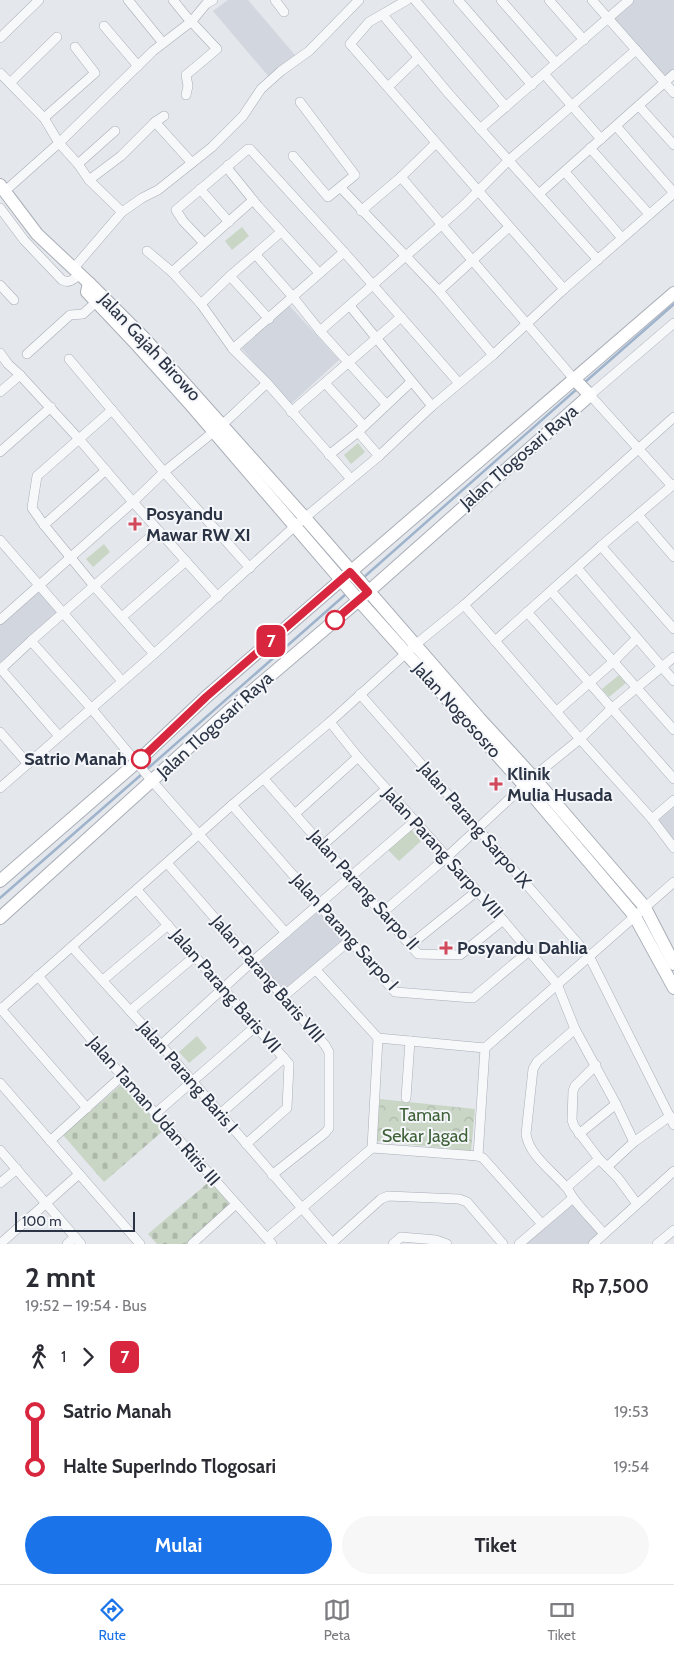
<!DOCTYPE html>
<html lang="id">
<meta charset="utf-8">
<style>
body{margin:0;font-family:Cabin,sans-serif;background:#f7f7f7;color:#2b2b33;height:100vh;display:flex;flex-direction:column;font-size:19px;white-space:nowrap}
*{box-sizing:border-box;margin:0}
p{font-size:16px;color:#7c7c81}
.icon{flex:none;width:28px;height:28px;fill:none;stroke:currentColor;stroke-width:2;stroke-linecap:round;stroke-linejoin:round}
.map{position:relative;height:1244px;overflow:hidden}
.drawer{display:flex;flex-direction:column;background:#fff;flex:1}
.drawer>*{flex:none}
.badge{padding:0 10px;border-radius:8px;font-size:18px;line-height:32px}
.scale{position:absolute;left:15px;bottom:12px;width:120px;box-sizing:border-box;padding-left:5px;border:2px solid #2b3445;border-top:0;font-size:14px;line-height:18px;white-space:nowrap;color:#2b3445;-webkit-text-stroke:4px #f4f6f9;paint-order:stroke}
.map>.badge{position:absolute;translate:-50% -50%;box-shadow:0 0 0 2px #fff}
.legs{display:flex;align-items:center;gap:8px;height:55px;padding:0 25px;font-size:16px}
.legs p{margin-inline-start:auto}
.head{display:flex;align-items:center;justify-content:space-between;height:85px;padding:0 25px}
h1{font-size:28px;font-weight:700;line-height:38px}
.button{display:flex;gap:10px;margin-top:auto;padding:10px 25px}
.button a{flex:1;height:58px;border-radius:30px;background:#1a73e8;color:#fff;font-size:20px;font-weight:700;line-height:58px;text-align:center}
.button a+a{background:#f7f7f7;color:#2b2b33}
ul{padding:0 25px;list-style:none}
li{display:flex;align-items:center;gap:18px;height:55px;font-size:19px}
li i{display:grid;place-items:center;width:8px;height:100%;margin:0 6px;background:currentColor}
li i::after{content:'';width:12px;height:12px;margin:-6px;border:4px solid;border-radius:50%;background:#fff}
li p{margin-inline-start:auto}
li:first-child i{background:linear-gradient(#0000 50%,currentColor 0)}
li:last-child i{background:linear-gradient(currentColor 50%,#0000 0)}
.dock{display:flex;justify-content:space-around;align-items:center;height:70px;border-top:1px solid #e1e1e2;background:#fff;font-size:14px;color:#7c7c81}
.dock a{display:grid;justify-items:center;gap:2px}
.dock .active{color:#1a73e8}
.map>svg:first-child{display:block}
</style>
<div class="map">
<svg width="674" height="1244" viewBox="0 0 674 1244">
<defs>
<pattern id="cemetery-stones" width="16" height="16" patternUnits="userSpaceOnUse" patternTransform="scale(1.25)"><rect width="16" height="16" fill="#c9d6c5"/><path d="M2 7V4a2 2 0 0 1 4 0v3zM10 15v-3a2 2 0 0 1 4 0v3z" fill="#adb8ab"/></pattern>
<pattern id="park-crowns" width="20" height="18" patternUnits="userSpaceOnUse" patternTransform="scale(1.25)"><rect width="20" height="18" fill="#c9d6c5"/><path d="M2 6a3 3 0 1 1 6 0M12 15a3 3 0 1 1 6 0" fill="none" stroke="#adb8ab"/></pattern>
</defs>
<rect width="100%" height="100%" fill="#e4e7ec"/>
<!-- built -->
<g fill="#d2d6de">
<path d="M228,0H248L295,55L269,77L213,11Z"/>
<path d="M634,0H674V70L665,78L613,19Z"/>
<path d="M289,305L339,360L291,404L241,348Z"/>
<path d="M39,588L59,613L0,664V623Z"/>
<path d="M674,804V842L656,818Z"/>
<path d="M316,908L344,941L285,993L256,961Z"/>
<path d="M573,1201L601,1235L590,1244H527L525,1241Z"/>
</g>
<!-- cemetery -->
<g fill="url(#cemetery-stones)">
<path d="M123,1083L164,1130L104,1182L63,1135Z"/>
<path d="M210,1181L231,1205L186,1244H157L148,1234Z"/>
</g>
<!-- park -->
<path fill="url(#park-crowns)" d="M380,1099L475,1109L471,1151L376,1141Z"/>
<!-- pitch -->
<g fill="#c9d6c5">
<path d="M242,227L249,236L232,250L225,241Z"/>
<path d="M358,443L365,452L351,464L344,455Z"/>
<path d="M104,544L110,552L93,567L86,559Z"/>
<path d="M619,675L626,683L609,697L602,689Z"/>
<path d="M410,828L421,841L399,861L387,849Z"/>
<path d="M197,1036L207,1048L189,1063L179,1052Z"/>
</g>
<g fill="none" stroke-linecap="round" stroke-linejoin="round">
<!-- stream -->
<g stroke="#9fb4cc" stroke-width="2.5">
<path d="M584,383L674,304"/>
<path d="M363,578L578,388"/>
<path d="M146,770L346,594"/>
<path d="M0,898L142,774"/>
</g>
<defs>
<g id="street">
<path d="M128,0L163,43"/>
<path d="M173,0L186,16L217,49L186,75L188,86L186,95"/>
<path d="M275,0L284,12"/>
<path d="M407,0L369,22L350,44L564,289"/>
<path d="M415,0L506,107"/>
<path d="M458,0L532,85"/>
<path d="M501,0L556,63"/>
<path d="M549,0L584,40"/>
<path d="M592,0L674,93"/>
<path d="M383,15L449,94L598,260"/>
<path d="M104,26L138,66"/>
<path d="M0,38L39,0"/>
<path d="M0,73L44,118L59,143L78,164L89,180L122,212"/>
<path d="M545,75L601,139"/>
<path d="M10,83L57,37"/>
<path d="M388,87L418,58"/>
<path d="M639,106L674,145"/>
<path d="M44,118L95,73L75,47"/>
<path d="M155,122L192,163"/>
<path d="M616,126L674,193"/>
<path d="M480,129L629,0"/>
<path d="M590,148L649,214"/>
<path d="M293,156L328,197L355,175L300,102"/>
<path d="M78,164L115,131"/>
<path d="M228,165V169L258,206L319,273"/>
<path d="M565,172L622,238"/>
<path d="M401,177L574,379"/>
<path d="M89,180L121,156L155,122L164,116"/>
<path d="M341,188L439,291L493,355"/>
<path d="M200,189L229,222"/>
<path d="M5,191L59,143L153,51L192,21L206,4L213,0"/>
<path d="M540,193L674,74"/>
<path d="M0,208L24,240L62,280C69,284 74,279 80,274"/>
<path d="M361,211L401,177L436,143"/>
<path d="M203,242L183,221L176,210L248,149H250L344,252L458,382"/>
<path d="M147,251L172,272L201,304L233,349L267,383L351,479"/>
<path d="M256,255L293,297L320,331L386,404"/>
<path d="M73,269L122,212L142,198L158,190L212,147L243,116L261,89L281,71L309,51L359,0"/>
<path d="M172,272L253,200"/>
<path d="M230,276L269,319"/>
<path d="M0,285L14,300"/>
<path d="M439,291L509,227"/>
<path d="M201,304L230,276L281,232"/>
<path d="M350,306L432,406"/>
<path d="M320,331L463,206L509,160L636,50"/>
<path d="M233,349L344,252"/>
<path d="M0,353L8,364L20,375L79,439L133,502L218,597"/>
<path d="M27,354L70,315L83,314L95,303"/>
<path d="M69,359L164,472L250,568"/>
<path d="M325,383L364,426"/>
<path d="M0,392L20,375"/>
<path d="M112,410L37,476L32,508L44,525L94,586L154,654"/>
<path d="M291,412L401,317"/>
<path d="M358,432L379,456"/>
<path d="M0,452L51,407"/>
<path d="M329,455L358,432L411,382"/>
<path d="M672,486L590,395L674,323"/>
<path d="M638,515L674,557"/>
<path d="M44,525L106,470"/>
<path d="M0,540L122,681"/>
<path d="M601,546L674,629"/>
<path d="M577,568L674,681"/>
<path d="M551,591L674,730"/>
<path d="M464,605L580,739L652,819L674,848"/>
<path d="M527,612L674,779"/>
<path d="M122,617L186,561"/>
<path d="M0,620L133,502L164,472L222,425L267,383"/>
<path d="M31,641L91,708L152,781L286,933"/>
<path d="M495,641L601,546L674,484"/>
<path d="M0,668L59,736"/>
<path d="M0,670L31,641L158,530"/>
<path d="M360,694L589,956L674,1125"/>
<path d="M557,711L613,662L637,638"/>
<path d="M330,722L358,757L503,920L557,984L575,1029L616,1104L634,1142"/>
<path d="M0,732L28,764"/>
<path d="M264,779L418,954L460,955L503,920"/>
<path d="M0,788L154,654L295,526L379,456L432,406L493,355L564,289L674,193"/>
<path d="M232,805L395,992L473,998L529,951"/>
<path d="M296,813L358,757"/>
<path d="M652,819L674,800"/>
<path d="M323,845L386,789"/>
<path d="M167,863L325,1045L329,1052V1128L325,1133L272,1175"/>
<path d="M137,890L289,1064L287,1108L246,1144"/>
<path d="M382,913L447,857L533,777L580,739L611,709L674,657"/>
<path d="M410,945L477,891"/>
<path d="M72,947L161,1045L333,1244"/>
<path d="M316,970L378,1038"/>
<path d="M38,976L122,1076L272,1244"/>
<path d="M103,980L168,925"/>
<path d="M284,996L349,941"/>
<path d="M0,1008L87,1108"/>
<path d="M0,1010L232,805L330,722L415,645L464,605L674,417"/>
<path d="M130,1011L194,957"/>
<path d="M575,1029L537,1062L533,1069L526,1134C529,1155 551,1170 565,1186C569,1189 570,1194 574,1199C583,1211 594,1222 604,1234"/>
<path d="M378,1038L485,1048L478,1156L372,1148Z"/>
<path d="M161,1045L253,961L415,821"/>
<path d="M485,1048L674,882"/>
<path d="M596,1065L575,1086L573,1091L572,1120L574,1126L599,1159L618,1178L637,1204"/>
<path d="M0,1083L140,1244"/>
<path d="M406,1098L410,1041"/>
<path d="M155,1114L256,1026"/>
<path d="M220,1114L284,1058"/>
<path d="M579,1134L616,1104"/>
<path d="M50,1141L122,1076"/>
<path d="M0,1150L81,1244"/>
<path d="M478,1156L483,1158L542,1224"/>
<path d="M607,1167L634,1142L670,1116"/>
<path d="M0,1183L17,1169"/>
<path d="M567,1187L599,1159"/>
<path d="M267,1238L372,1148"/>
<path d="M332,1243L381,1199L388,1196L459,1199L467,1202L503,1244"/>
<path d="M0,1244L79,1174"/>
<path d="M67,1244L75,1237"/>
<path d="M192,1244L236,1204"/>
<path d="M393,1244L401,1237L436,1240L447,1244"/>
<path d="M519,1244L573,1198"/>
<path d="M593,1244L674,1171"/>
<path d="M657,1244L674,1230"/>
</g>
<g id="secondary">
<path d="M0,185L37,234L89,283L144,338L305,518L479,718L533,777L644,906L674,964"/>
<path d="M89,283L87,292L139,347L191,405L354,595L524,785L634,915L674,988"/>
<path d="M0,881L137,762L206,697L341,580L674,293"/>
<path d="M0,918L231,709L359,600L590,395L574,379"/>
</g>
</defs>
<!-- street casing -->
<use href="#street" stroke="#a9aeb7" stroke-width="10"/>
<!-- secondary casing -->
<use href="#secondary" stroke="#a9aeb7" stroke-width="14"/>
<!-- street -->
<use href="#street" stroke="#f7f8fa" stroke-width="9"/>
<!-- secondary -->
<use href="#secondary" stroke="#fff" stroke-width="12"/>
</g>
<g fill="none" stroke-linecap="round" stroke-linejoin="round">
<defs>
<path id="line-1" d="M141,759L206,697L350,572L368,592L335,620"/>
</defs>
<!-- line-1 casing -->
<use href="#line-1" stroke="#fff" stroke-width="11"/>
<!-- line-1 -->
<use href="#line-1" stroke="#d7263d" stroke-width="8"/>
</g>
<!-- markers -->
<g fill="#d1495b" stroke="#f4f6f9" stroke-width="2">
<path d="M132.5 516.5h5v5h5v5h-5v5h-5v-5h-5v-5h5z"/>
<path d="M493.5 776.5h5v5h5v5h-5v5h-5v-5h-5v-5h5z"/>
<path d="M443.5 940.5h5v5h5v5h-5v5h-5v-5h-5v-5h5z"/>
</g>
<g fill="#fff" stroke="#d7263d" stroke-width="2.5">
<circle cx="335" cy="620" r="9"/>
<circle cx="141" cy="759" r="9"/>
</g>
<g text-anchor="middle" dominant-baseline="central" stroke-width="4" stroke-linejoin="round" paint-order="stroke">
<!-- street labels -->
<g font-size="18" fill="#2b3445" stroke="#f4f6f9">
<text transform="translate(150 347) rotate(47)">Jalan Gajah Birowo</text>
<text transform="translate(519 457) rotate(-41)">Jalan Tlogosari Raya</text>
<text transform="translate(457 710) rotate(48)">Jalan Nogososro</text>
<text transform="translate(215 725) rotate(-42)">Jalan Tlogosari Raya</text>
<text transform="translate(475 825) rotate(49)">Jalan Parang Sarpo IX</text>
<text transform="translate(443 853) rotate(48)">Jalan Parang Sarpo VIII</text>
<text transform="translate(364 890) rotate(48)">Jalan Parang Sarpo II</text>
<text transform="translate(345 932) rotate(48)">Jalan Parang Sarpo I</text>
<text transform="translate(268 979) rotate(49)">Jalan Parang Baris VIII</text>
<text transform="translate(226 991) rotate(49)">Jalan Parang Baris VII</text>
<text transform="translate(188 1077) rotate(49)">Jalan Parang Baris I</text>
<text transform="translate(154 1111) rotate(49)">Jalan Taman Udan Riris III</text>
</g>
<!-- poi labels -->
<g font-size="18" font-weight="bold" fill="#2b3445" stroke="#f4f6f9" text-anchor="start">
<text x="146" y="514">Posyandu<tspan x="146" dy="21">Mawar RW XI</tspan></text>
<text x="507" y="774">Klinik<tspan x="507" dy="21">Mulia Husada</tspan></text>
<text x="457" y="948">Posyandu Dahlia</text>
</g>
<!-- stop labels -->
<g font-size="18" font-weight="bold" fill="#2b3445" stroke="#f4f6f9" text-anchor="end">
<text x="127" y="759">Satrio Manah</text>
</g>
<!-- park labels -->
<g font-size="18" fill="#3f6138" stroke="#f4f6f9">
<text x="425" y="1115">Taman<tspan x="425" dy="21">Sekar Jagad</tspan></text>
</g>
</g>
</svg>
<div class="scale">100 m</div>
<b class="badge" style="left:271px;top:641px;background:#d7263d;color:#fff">7</b>
</div>
<section class="drawer">
<div class="head"><div><h1>2 mnt</h1><p>19:52 – 19:54 · Bus</p></div><b>Rp 7,500</b></div>
<div class="legs"><svg class="icon" aria-label="walk" viewBox="0 0 24 24"><circle cx="13" cy="4" r="2"/><path d="M13 8l-2 6 4 7M11 14l-3 7M7 12l3-4h3l4 4"/></svg>1<svg class="icon" aria-label="forward" viewBox="0 0 24 24"><path d="M9 5l7 7-7 7"/></svg><b class="badge" style="background:#d7263d;color:#fff">7</b></div>
<ul>
<li><i style="color:#d7263d"></i><b>Satrio Manah</b><p>19:53</p></li>
<li><i style="color:#d7263d"></i><b>Halte SuperIndo Tlogosari</b><p>19:54</p></li>
</ul>
<div class="button"><a>Mulai</a><a>Tiket</a></div>
</section>
<nav class="dock">
<a class="active"><svg class="icon" aria-label="directions" viewBox="0 0 24 24"><path d="M12 3l9 9-9 9-9-9zM9 14v-3h6M13 9l2 2-2 2"/></svg>Rute</a>
<a><svg class="icon" aria-label="map" viewBox="0 0 24 24"><path d="M3 6l6-2 6 2 6-2v14l-6 2-6-2-6 2zM9 4v14M15 6v14"/></svg>Peta</a>
<a><svg class="icon" aria-label="tickets" viewBox="0 0 24 24"><path d="M3 7h18v10H3zM15 7v10"/></svg>Tiket</a>
</nav>
